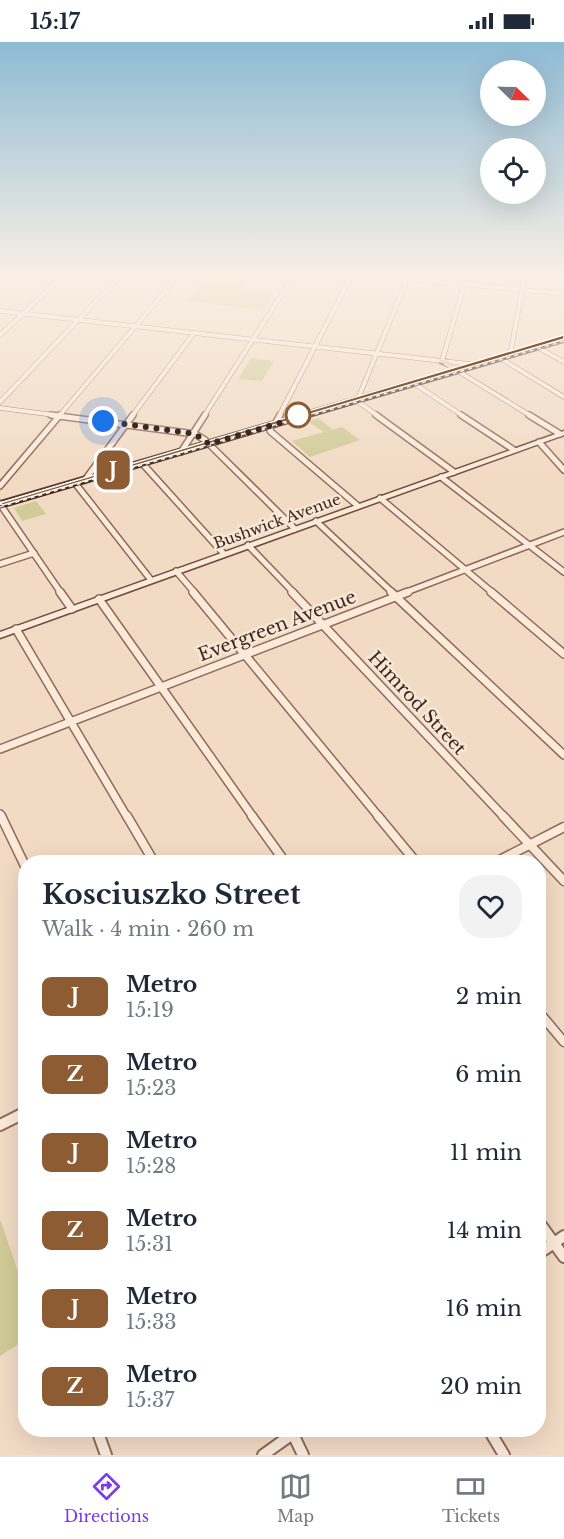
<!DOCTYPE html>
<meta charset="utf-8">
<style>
body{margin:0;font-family:"Libre Baskerville",serif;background:#f2f2f3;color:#1f2937;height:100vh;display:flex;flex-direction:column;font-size:22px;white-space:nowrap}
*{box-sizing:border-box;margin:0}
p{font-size:20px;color:#747a83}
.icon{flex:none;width:33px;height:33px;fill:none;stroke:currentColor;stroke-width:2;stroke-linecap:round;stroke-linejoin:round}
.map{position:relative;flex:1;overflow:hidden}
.panel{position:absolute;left:18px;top:813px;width:528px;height:582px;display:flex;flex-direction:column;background:#fff;border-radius:24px;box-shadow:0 6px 24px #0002}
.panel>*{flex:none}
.badge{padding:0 12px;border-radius:9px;font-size:21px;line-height:39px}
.needle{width:39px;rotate:113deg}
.controls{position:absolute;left:480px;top:18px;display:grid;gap:12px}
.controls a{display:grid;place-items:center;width:66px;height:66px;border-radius:50%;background:#fff;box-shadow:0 6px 24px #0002;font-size:30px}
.you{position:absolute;width:30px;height:30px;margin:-15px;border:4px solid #fff;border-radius:50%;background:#1a73e8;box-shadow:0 0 0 9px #1a73e833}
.map>.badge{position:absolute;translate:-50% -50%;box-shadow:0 0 0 3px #fff}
.round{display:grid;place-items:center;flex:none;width:63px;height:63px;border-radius:24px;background:#f2f2f3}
.summary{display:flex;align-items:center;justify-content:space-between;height:102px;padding:0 24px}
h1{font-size:28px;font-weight:800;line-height:45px}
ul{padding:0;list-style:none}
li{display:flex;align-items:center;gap:18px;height:78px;padding:0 24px}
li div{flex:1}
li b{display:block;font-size:22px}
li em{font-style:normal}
li .badge{min-width:66px;font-weight:700;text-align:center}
.status{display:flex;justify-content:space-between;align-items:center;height:42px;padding:0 30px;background:#fff;direction:ltr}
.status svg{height:16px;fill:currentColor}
.tab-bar{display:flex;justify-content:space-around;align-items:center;height:84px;border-top:2px solid #e0e1e3;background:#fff;font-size:16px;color:#747a83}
.tab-bar a{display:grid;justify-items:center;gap:3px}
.tab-bar .current{color:#7c3aed}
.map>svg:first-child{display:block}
</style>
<div class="status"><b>15:17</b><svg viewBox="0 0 49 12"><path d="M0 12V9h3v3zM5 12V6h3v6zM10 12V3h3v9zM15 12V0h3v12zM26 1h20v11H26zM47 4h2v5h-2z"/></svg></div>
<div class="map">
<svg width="564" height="1413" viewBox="0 0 564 1413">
<rect width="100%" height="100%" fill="#f2dbc5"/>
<!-- green -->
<g fill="#d1cb98">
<path d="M209,233H232L230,236L249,239L243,248L274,252L263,268L187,259Z"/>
<path d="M251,316L274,319L262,339L238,337Z"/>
<path d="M318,376L332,387L327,389L342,385L360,398L310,415L292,399L324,390L310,381V379Z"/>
<path d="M36,459L46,472L22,479L14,466Z"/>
<path d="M0,1177L25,1250V1298L0,1314Z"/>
</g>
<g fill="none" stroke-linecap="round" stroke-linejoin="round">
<defs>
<g id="minor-far4">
<path d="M372,233L564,252"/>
<path d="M0,238L6,233"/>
<path d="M0,269L478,323"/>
<path d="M0,293L64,233"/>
<path d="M537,305L564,320"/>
<path d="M510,313L525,233"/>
<path d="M500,316L564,355"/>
<path d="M442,319L467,233"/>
<path d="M445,321L531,374"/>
<path d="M415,342L463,374"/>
<path d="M0,360L121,233"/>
<path d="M0,366L62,374"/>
<path d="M59,374L179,233"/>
<path d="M132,374L194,291"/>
<path d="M204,374L294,233"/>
<path d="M279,374L352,233"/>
<path d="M378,374L357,359L409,233"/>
</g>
<g id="minor-far3">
<path d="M51,373L195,392L205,398L295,487"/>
<path d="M376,373L454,430"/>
<path d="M461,373L514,408"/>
<path d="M529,373L560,392"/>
<path d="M275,382L280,373"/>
<path d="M271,383L270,389L358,464"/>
<path d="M539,400L564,428"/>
<path d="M181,410L205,373"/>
<path d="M142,421L224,512"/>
<path d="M441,435L564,530"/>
<path d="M85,438L133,373"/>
<path d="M75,441L151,538"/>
<path d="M0,444L60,373"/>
<path d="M380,456L493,551"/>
<path d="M0,462L61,551"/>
<path d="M316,479L393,551"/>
<path d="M248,503L294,551"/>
<path d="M0,522L34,511"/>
<path d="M176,529L195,551"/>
<path d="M404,551L564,490"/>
</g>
<g id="minor-far2">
<path d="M60,550L72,567"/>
<path d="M193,550L379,775"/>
<path d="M292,550L504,775"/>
<path d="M391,550L564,713"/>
<path d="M491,550L564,612"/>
<path d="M99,557L253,775"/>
<path d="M16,587L127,775"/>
<path d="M0,707L408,550"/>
<path d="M0,772L2,775"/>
</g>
<g id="minor-far1">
<path d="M1,774L26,826"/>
<path d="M127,774L154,820"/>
<path d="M252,774L285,820"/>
<path d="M378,774L416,820"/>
<path d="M503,774L564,839"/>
<path d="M496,820L564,785"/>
<path d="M538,969L564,1000"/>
</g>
<g id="minor">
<path d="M0,1083L26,1070"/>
<path d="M538,1179L564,1215"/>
<path d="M538,1212L564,1194"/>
<path d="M97,1388L106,1413"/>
<path d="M489,1388L504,1413"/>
<path d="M292,1390L303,1413"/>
<path d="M263,1413L298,1388"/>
</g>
<path id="secondary" d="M564,389V393L0,596V590Z"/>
<path id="primary" d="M564,295V299L0,465V460L456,327L440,320V318H444L463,325Z"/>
</defs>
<!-- minor-far4 casing -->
<use href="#minor-far4" stroke="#8f6a59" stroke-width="5"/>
<!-- minor-far3 casing -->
<use href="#minor-far3" stroke="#8f6a59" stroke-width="8"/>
<!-- minor-far2 casing -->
<use href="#minor-far2" stroke="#8f6a59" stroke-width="10"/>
<!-- minor-far1 casing -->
<use href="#minor-far1" stroke="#8f6a59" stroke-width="11"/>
<!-- minor casing -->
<use href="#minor" stroke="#8f6a59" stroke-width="14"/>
<!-- secondary casing -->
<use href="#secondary" stroke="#714b3c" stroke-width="3"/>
<!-- primary casing -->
<use href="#primary" stroke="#5d392e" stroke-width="4"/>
<!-- minor-far4 -->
<use href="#minor-far4" stroke="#fbeada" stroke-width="4"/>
<!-- minor-far3 -->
<use href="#minor-far3" stroke="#fbeada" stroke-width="5"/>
<!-- minor-far2 -->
<use href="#minor-far2" stroke="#fbeada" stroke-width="7"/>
<!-- minor-far1 -->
<use href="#minor-far1" stroke="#fbeada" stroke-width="8"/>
<!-- minor -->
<use href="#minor" stroke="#fbeada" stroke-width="10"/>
<!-- secondary -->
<use href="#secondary" fill="#fbeada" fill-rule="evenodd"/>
<!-- primary -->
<use href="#primary" fill="#f7c69b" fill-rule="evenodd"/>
<defs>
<path id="rail" d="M0,465L564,299"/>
</defs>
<!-- rail casing -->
<use href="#rail" stroke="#3e271e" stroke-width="3"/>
<!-- rail -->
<use href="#rail" stroke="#f8e7d6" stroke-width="1.5" stroke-dasharray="4" stroke-linecap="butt"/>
</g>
<!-- sky -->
<linearGradient id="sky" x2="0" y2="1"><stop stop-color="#8ebbd4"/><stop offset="0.54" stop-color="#f9efe5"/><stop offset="1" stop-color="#f9efe5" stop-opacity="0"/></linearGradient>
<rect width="564" height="431" fill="url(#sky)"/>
<!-- line -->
<path fill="#8e5c33" stroke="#fff" stroke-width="1.5" d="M564,293V297L3,463L0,461Z"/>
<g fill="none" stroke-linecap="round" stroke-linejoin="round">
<!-- walk -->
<path stroke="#3e271e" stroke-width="6" stroke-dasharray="0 10.8" d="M103,379L195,392L209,402L293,377L298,373"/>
</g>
<!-- markers -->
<circle fill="#fff" stroke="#8e5c33" stroke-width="3" cx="298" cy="373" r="12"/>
<g text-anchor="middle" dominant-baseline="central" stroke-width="5" stroke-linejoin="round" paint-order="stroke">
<!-- far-street labels -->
<g font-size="15" fill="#3e271e" stroke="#f8e7d6">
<text transform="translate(277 479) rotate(-20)">Bushwick Avenue</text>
</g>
<!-- street labels -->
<g font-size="18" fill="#3e271e" stroke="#f8e7d6">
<text transform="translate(277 584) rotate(-21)">Evergreen Avenue</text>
<text transform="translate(417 661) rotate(47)">Himrod Street</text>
</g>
</g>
</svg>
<div class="controls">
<a><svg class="needle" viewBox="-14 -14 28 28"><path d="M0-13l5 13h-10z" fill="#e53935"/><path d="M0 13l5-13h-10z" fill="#747a83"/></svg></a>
<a><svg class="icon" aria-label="locate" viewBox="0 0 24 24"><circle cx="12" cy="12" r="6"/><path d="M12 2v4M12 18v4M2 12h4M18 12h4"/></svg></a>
</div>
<div class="you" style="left:103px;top:379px"></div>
<b class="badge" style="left:113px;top:428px;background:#8e5c33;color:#fff">J</b>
<section class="panel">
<div class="summary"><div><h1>Kosciuszko Street</h1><p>Walk · 4 min · 260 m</p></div><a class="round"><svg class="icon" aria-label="heart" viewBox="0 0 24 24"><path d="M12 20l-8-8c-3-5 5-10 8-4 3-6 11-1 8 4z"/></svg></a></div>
<ul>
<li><span class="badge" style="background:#8e5c33;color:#fff">J</span><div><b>Metro</b><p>15:19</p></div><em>2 min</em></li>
<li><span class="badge" style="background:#8e5c33;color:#fff">Z</span><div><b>Metro</b><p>15:23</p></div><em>6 min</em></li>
<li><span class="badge" style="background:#8e5c33;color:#fff">J</span><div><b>Metro</b><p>15:28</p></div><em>11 min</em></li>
<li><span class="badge" style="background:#8e5c33;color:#fff">Z</span><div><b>Metro</b><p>15:31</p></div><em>14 min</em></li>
<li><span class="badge" style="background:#8e5c33;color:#fff">J</span><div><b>Metro</b><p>15:33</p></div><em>16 min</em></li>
<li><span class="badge" style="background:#8e5c33;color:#fff">Z</span><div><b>Metro</b><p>15:37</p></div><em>20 min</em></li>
</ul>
</section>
</div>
<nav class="tab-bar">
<a class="current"><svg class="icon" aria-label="directions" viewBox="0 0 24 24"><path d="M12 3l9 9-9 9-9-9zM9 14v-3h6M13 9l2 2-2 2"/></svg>Directions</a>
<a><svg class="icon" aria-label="map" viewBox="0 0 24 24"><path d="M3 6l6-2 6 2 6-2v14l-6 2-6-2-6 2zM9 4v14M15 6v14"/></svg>Map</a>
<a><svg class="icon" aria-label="tickets" viewBox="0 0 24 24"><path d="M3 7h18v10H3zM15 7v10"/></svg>Tickets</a>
</nav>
